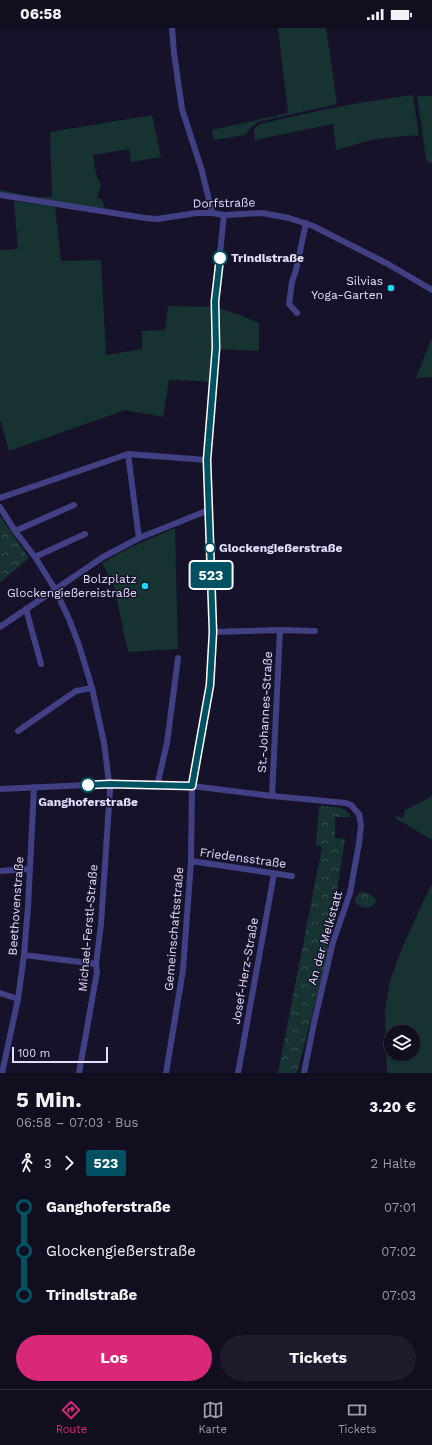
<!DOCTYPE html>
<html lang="de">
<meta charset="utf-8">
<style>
body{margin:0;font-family:"Work Sans",sans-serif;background:#1e1c2c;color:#f1f3f6;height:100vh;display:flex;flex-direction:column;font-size:15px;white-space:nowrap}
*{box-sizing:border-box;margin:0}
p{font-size:13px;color:#9c9ca4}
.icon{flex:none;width:22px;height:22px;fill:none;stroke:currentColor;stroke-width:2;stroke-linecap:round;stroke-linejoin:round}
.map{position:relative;height:1045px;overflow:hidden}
.side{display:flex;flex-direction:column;background:#100e1f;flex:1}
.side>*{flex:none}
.badge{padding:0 8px;border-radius:3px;font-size:14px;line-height:26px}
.buttons{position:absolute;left:384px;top:997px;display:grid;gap:8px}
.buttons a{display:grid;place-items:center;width:36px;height:36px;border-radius:50%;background:#100e1f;box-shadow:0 1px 3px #0004,0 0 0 1px #302e3d;font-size:20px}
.scale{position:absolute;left:12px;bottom:10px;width:96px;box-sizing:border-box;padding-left:4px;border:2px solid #e0ddfd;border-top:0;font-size:11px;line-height:14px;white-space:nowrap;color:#e0ddfd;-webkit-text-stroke:3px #161229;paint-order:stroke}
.map>.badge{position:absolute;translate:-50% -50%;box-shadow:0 0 0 2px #fff}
.legs{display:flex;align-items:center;gap:6px;height:44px;padding:0 16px;font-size:13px}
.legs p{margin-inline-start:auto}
.overview{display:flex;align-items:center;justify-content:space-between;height:68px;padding:0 16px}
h1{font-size:22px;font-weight:700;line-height:30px}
.button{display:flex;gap:8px;margin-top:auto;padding:8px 16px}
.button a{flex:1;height:46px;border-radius:24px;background:#db2777;color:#fff;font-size:16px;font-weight:700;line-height:46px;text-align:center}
.button a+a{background:#1e1c2c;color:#f1f3f6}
ul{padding:0 16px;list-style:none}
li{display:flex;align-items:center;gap:14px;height:44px;font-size:15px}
li i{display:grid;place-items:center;width:6px;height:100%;margin:0 5px;background:currentColor}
li i::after{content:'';width:10px;height:10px;margin:-5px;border:3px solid;border-radius:50%;background:#100e1f}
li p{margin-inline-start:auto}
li:first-child i{background:linear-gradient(#0000 50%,currentColor 0)}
li:last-child i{background:linear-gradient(currentColor 50%,#0000 0)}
.status{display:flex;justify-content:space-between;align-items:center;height:28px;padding:0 20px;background:#100e1f;direction:ltr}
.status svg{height:11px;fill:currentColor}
.menu{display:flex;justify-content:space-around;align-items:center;height:56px;border-top:1px solid #302e3d;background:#100e1f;font-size:11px;color:#9c9ca4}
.menu a{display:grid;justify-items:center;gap:2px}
.menu .current{color:#db2777}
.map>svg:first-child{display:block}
</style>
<div class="status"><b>06:58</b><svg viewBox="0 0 49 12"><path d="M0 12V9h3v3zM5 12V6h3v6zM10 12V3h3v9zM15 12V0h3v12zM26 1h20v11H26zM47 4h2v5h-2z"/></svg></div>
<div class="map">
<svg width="432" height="1045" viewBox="0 0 432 1045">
<defs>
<pattern id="forest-crowns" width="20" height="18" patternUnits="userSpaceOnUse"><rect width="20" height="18" fill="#163332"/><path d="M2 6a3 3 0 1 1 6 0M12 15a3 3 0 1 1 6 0" fill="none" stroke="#385051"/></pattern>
</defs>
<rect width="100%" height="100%" fill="#161229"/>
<!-- green -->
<g fill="#163332" fill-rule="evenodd">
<path d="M278,0H326L337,76L258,94L251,99L245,107L214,112L212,102L288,85Z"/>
<path d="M413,67L419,107L375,111L336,122L333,96L255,112L254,101L260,96C311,84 361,73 413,67Z"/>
<path d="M417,68H432V135L427,134L426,130Z"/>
<path d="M152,87L161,129L131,134L129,121L93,127L96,146L101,157L97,170L102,171L105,181L0,164V162L36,169H52L50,104Z"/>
<path d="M14,173L55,179L61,233L101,232L106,327L142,321V303L165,302L168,278L211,279L212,328L209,354L199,353L169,352L163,389L125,382L9,423L0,391V222L18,221Z"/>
<path d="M218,280L240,287L259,295V323L219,321Z"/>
<path d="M432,309V349L416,350Z"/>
<path d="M175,500L178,621L128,624L114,558L102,535L131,519Z"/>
<path d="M432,767V812L395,790L397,788L403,790L405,782L429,770Z"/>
<path d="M432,855V1045H387L385,982L390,953L402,920ZM391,1004H413V1026H391Z"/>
</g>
<!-- forest -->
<g fill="url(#forest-crowns)">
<path d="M0,488L29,530L3,552L0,554Z"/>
<path d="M319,778C331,779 345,777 351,789H335V810L345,811L327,928L297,1045H278L322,819L316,817Z"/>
<path d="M360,864L368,865L375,870L376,874C367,883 364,880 355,875V871Z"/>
</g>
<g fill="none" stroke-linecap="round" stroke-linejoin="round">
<!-- street -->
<g stroke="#424085" stroke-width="6">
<path d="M172,0L174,25L182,81L202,143L212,185"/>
<path d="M0,167L145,190L157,191L197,185H212L224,187L262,185L289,190L313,198L388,236L432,262"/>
<path d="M297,285L289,276L292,254L296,242L306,195"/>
<path d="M128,426L139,510"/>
<path d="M0,470L128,426L207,432"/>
<path d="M0,479L15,503L35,529L55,561L69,591L79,617L92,660L104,715L110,762L101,896L96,936L97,944L79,1045"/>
<path d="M15,503L74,477"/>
<path d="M35,529L85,506"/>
<path d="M26,581L41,636"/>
<path d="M0,599L103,529L139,510L209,482"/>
<path d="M213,604L280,602L315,603"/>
<path d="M18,703L76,663L92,660"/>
<path d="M157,758L167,715L178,630"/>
<path d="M0,761L110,756L192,758L272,768L346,775L351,777L359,786L361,797L359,815L350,865L333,914L314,995L304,1045"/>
<path d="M272,768L280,602"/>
<path d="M191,833L292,848"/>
<path d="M0,843L29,841"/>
<path d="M24,927L96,936"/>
<path d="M0,965L18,971"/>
<path d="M2,1045L18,971L24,927L28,879L34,759"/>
<path d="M166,1045L183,942L191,833L192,758L210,657L213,604L207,432L216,320V263L224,187"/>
<path d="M238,1045L274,846"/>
</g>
</g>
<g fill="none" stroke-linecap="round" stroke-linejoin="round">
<defs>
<path id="line-1" d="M88,757L110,756L192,758L210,657L213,604L207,432L216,320L215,273L220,230"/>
</defs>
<!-- line-1 casing -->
<use href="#line-1" stroke="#fff" stroke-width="9"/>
<!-- line-1 -->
<use href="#line-1" stroke="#005262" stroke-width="6"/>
</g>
<!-- markers -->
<g fill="#fff" stroke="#005262" stroke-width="2">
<circle cx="220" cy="230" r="7"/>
<circle cx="210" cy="520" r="5"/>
<circle cx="88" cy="757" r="7"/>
</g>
<g fill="#14ddf1" stroke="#161229" stroke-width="1.5">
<circle cx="391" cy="260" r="4"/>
<circle cx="145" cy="558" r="4"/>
</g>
<g text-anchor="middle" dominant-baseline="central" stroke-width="3" stroke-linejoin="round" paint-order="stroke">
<!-- street labels -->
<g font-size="12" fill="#e0ddfd" stroke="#161229">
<text transform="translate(224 175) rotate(-1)">Dorfstraße</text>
<text transform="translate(265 684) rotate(-87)">St.-Johannes-Straße</text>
<text transform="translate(243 830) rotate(8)">Friedensstraße</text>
<text transform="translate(16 878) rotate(-86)">Beethovenstraße</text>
<text transform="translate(88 900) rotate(-85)">Michael-Ferstl-Straße</text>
<text transform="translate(174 901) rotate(-85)">Gemeinschaftsstraße</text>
<text transform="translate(325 910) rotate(-74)">An der Melkstatt</text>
<text transform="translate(245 943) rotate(-80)">Josef-Herz-Straße</text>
</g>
<!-- stop labels -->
<g font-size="12" font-weight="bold" fill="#e0ddfd" stroke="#161229" text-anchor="start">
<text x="231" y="230">Trindlstraße</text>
<text x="219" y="520">Glockengießerstraße</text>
<text x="88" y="774" text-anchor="middle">Ganghoferstraße</text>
</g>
<!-- poi labels -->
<g font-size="12" fill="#e0ddfd" stroke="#161229" text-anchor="end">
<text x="383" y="253">Silvias<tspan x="383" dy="14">Yoga-Garten</tspan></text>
<text x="137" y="551">Bolzplatz<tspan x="137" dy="14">Glockengießereistraße</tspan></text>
</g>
</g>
</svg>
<div class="buttons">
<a><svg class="icon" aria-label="layers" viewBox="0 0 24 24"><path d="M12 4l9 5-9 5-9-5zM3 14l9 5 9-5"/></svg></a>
</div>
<div class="scale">100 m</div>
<b class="badge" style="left:211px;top:547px;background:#005262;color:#fff">523</b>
</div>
<section class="side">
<div class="overview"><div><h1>5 Min.</h1><p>06:58 – 07:03 · Bus</p></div><b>3.20 €</b></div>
<div class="legs"><svg class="icon" aria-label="walk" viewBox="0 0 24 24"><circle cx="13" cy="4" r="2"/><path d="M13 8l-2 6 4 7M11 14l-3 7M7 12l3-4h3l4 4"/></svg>3<svg class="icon" aria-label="forward" viewBox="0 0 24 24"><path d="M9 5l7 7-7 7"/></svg><b class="badge" style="background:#005262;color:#fff">523</b><p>2 Halte</p></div>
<ul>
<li><i style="color:#005262"></i><b>Ganghoferstraße</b><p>07:01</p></li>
<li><i style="color:#005262"></i><span>Glockengießerstraße</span><p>07:02</p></li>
<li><i style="color:#005262"></i><b>Trindlstraße</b><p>07:03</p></li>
</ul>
<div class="button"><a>Los</a><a>Tickets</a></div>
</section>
<nav class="menu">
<a class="current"><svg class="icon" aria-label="directions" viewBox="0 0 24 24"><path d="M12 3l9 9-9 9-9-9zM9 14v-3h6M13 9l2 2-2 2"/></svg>Route</a>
<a><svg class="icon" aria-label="map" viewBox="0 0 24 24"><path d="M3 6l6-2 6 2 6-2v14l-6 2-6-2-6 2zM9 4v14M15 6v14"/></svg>Karte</a>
<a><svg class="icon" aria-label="tickets" viewBox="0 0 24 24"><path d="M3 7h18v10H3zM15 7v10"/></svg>Tickets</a>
</nav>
